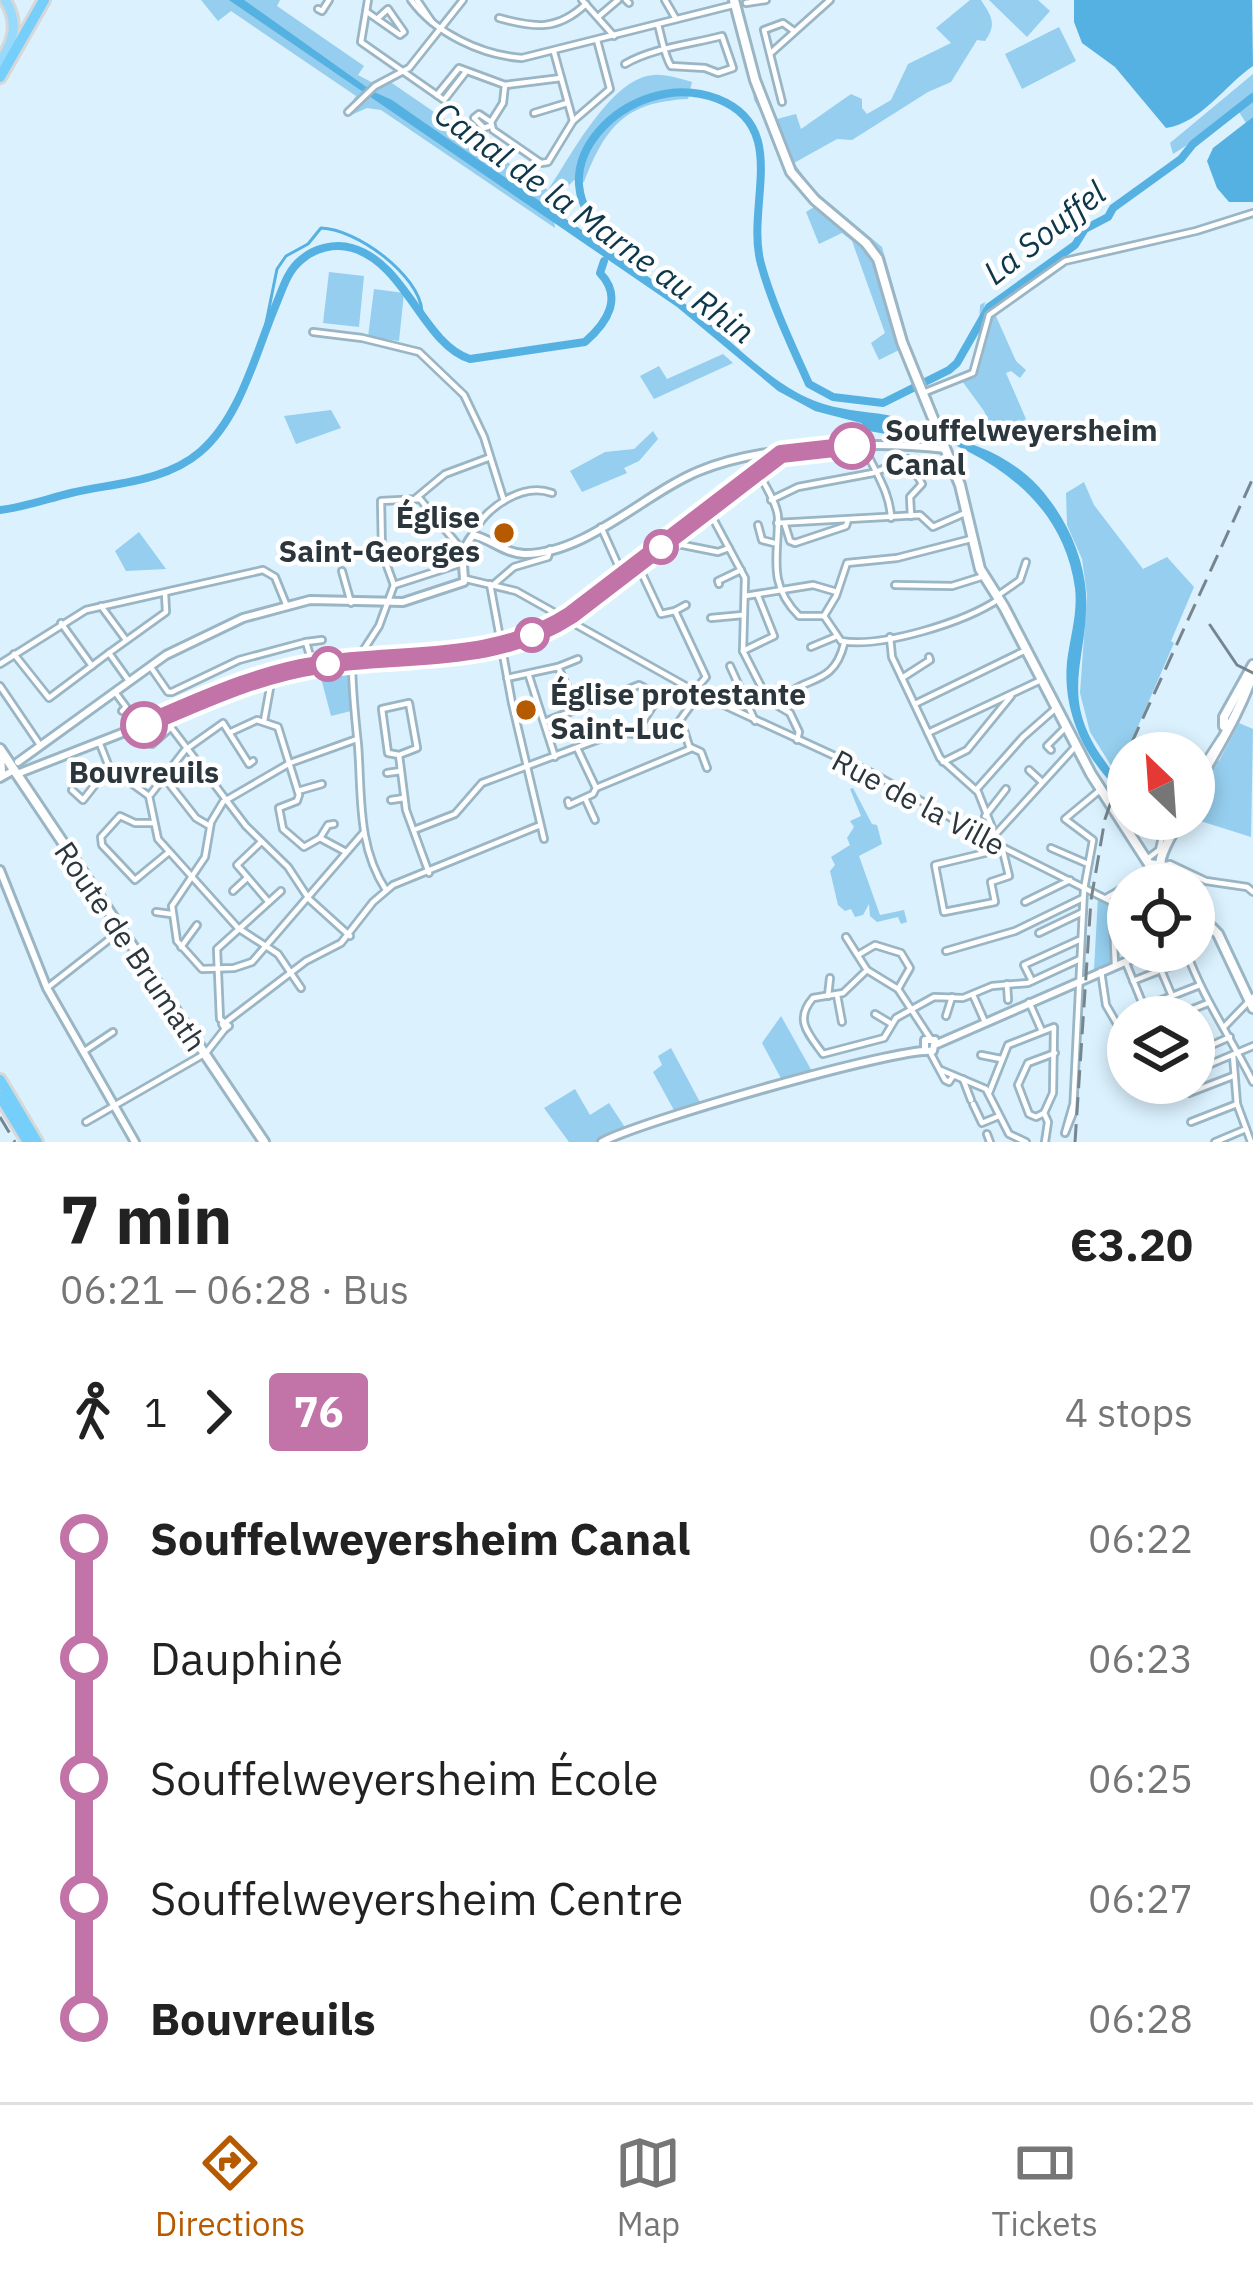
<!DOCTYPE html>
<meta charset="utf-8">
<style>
body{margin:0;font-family:"IBM Plex Sans",sans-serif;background:#f6f6f6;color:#222;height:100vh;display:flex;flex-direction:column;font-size:45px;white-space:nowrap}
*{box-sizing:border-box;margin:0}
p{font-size:39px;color:#767676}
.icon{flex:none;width:66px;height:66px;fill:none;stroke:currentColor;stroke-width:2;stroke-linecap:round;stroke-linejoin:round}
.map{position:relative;height:1142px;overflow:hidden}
.panel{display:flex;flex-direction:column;background:#fff;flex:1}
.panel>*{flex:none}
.badge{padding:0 24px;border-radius:9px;font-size:42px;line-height:78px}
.needle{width:78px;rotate:335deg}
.controls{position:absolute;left:1107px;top:732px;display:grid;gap:24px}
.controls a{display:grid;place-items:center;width:108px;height:108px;border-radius:50%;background:#fff;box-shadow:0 6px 18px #0003;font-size:60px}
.map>.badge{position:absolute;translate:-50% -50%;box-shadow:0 0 0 6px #fff}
.legs{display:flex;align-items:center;gap:18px;height:132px;padding:0 60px;font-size:39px}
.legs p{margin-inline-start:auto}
.head{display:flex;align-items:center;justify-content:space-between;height:204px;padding:0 60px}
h1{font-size:66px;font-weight:800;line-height:90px}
ul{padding:0 60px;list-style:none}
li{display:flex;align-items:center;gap:42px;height:120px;font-size:45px}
li i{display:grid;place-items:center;width:18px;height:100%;margin:0 15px;background:currentColor}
li i::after{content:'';width:30px;height:30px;margin:-15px;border:9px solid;border-radius:50%;background:#fff}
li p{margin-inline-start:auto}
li:first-child i{background:linear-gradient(#0000 50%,currentColor 0)}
li:last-child i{background:linear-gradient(currentColor 50%,#0000 0)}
.dock{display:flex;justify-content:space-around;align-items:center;height:168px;border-top:3px solid #e0e0e0;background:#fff;font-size:33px;color:#767676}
.dock a{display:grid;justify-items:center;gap:6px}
.dock .selected{color:#b65a00}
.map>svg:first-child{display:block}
</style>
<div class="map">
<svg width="1253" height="1142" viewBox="0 0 1253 1142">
<rect width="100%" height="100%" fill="#dbf1fe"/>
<!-- green -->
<g fill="#95ceee">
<path d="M201,0H280L277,6L364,66L358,75L375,84L386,79L548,190C570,158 611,77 654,75C666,74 680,79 692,82L688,99C625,102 606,126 584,182L574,180L552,203L555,228L381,110L367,108L349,116L345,112L356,96L231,11L218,21Z"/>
<path d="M970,0H981C992,17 997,24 985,41L977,40L951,82L928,92L852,140L837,139L794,163L814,190L882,247L908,338L899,350L879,360L871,343L885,333L852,241L842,233L819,244L806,212L814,207L787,176L767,123L754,100L752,81L762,87L773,120L796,114L801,129L851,94L862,99V108L867,114L891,100L908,64L951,43L936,28Z"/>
<path d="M989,0H1038L1050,11L1027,37Z"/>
<path d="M1059,27L1076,61L1022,89L1005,54Z"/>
<path d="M1253,74V117L1246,123L1239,112L1173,154L1170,143Z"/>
<path d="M329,272L364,276L359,327L323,323Z"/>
<path d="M374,289L404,293L399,341L368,337Z"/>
<path d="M985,302L983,315L995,314L1016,361L1026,370L1020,378L1011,371L1006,373L1026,419L996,437L984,411L962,381L977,370L980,305Z"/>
<path d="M723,354L733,363L654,399L640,376L659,366L667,379Z"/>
<path d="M331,410L341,428L296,444L284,416Z"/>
<path d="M653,431L658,439L639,461L624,468L627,473L582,492L570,471L605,452L634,449Z"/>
<path d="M1084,482L1094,505L1143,569L1167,557L1194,587L1171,641L1174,643L1117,775L1090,732L1080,693L1087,595L1082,559L1067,525L1066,493Z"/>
<path d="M139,532L166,569L126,571L115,551Z"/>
<path d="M349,672L351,711L331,716L321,678Z"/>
<path d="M1239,723L1253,729L1251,837L1194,819L1216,760L1219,761Z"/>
<path d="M853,788L872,824L877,825L882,844L859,856L880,915L904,910L907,922L901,924L898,917L877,922L870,916L869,904L863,915L855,917L851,909L845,911L838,905L830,871L835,865L831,857L850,845L847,838L854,827L850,821L861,816L850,789Z"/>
<path d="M1098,897L1116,908C1107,927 1110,945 1111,963L1094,970Z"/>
<path d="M781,1016L813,1073L783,1082L762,1043Z"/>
<path d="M671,1048L702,1106L675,1112L653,1072L662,1065L658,1056Z"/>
<path d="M575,1089L590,1115L609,1103L626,1129L599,1142H569L544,1108Z"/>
</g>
<!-- water -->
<g fill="#55b1e1">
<path d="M229,0H244L372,91L392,100C489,168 589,232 684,303C727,334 765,381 815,401C838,410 863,411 887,415C907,419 917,429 936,434C975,443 1010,456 1039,487C1065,516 1083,554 1086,593C1089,661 1057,694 1104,760C1112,771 1116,781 1128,786V798C1089,767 1062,716 1067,662C1070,637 1078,613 1075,588C1063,500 991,455 914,429L902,437L869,431L861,423L815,411L778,391L677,307Z"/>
<path d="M1074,0H1252L1253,66C1225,85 1201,123 1166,128L1115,67L1082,43L1074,22Z"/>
<path d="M1253,117V202H1229L1217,188L1207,161L1213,148Z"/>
</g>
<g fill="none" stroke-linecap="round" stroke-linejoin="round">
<!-- stream -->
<path stroke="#55b1e1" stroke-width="3" d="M264,333L277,269L286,256L308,244L321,228C357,229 419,275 422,311"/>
<!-- river -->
<g stroke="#55b1e1" stroke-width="8">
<path d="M612,248L614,239C522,175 630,64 718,99C791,128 745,206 761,264C772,304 792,346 809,384L833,397L883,403L949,370L957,363L989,307L1075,245L1085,229L1108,217L1113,208L1181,159L1193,144L1253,97"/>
<path d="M0,510C25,507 46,499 71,493C114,483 165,482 200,452C240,418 255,355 275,307C282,291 287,271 301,260C314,248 335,243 352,248C406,263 423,344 470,359L585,342C608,322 623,297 600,273L604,261"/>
</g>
<defs>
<g id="minor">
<path d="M368,0L361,42L444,100L465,73"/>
<path d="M411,0C435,33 481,55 522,58L733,5"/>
<path d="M417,0L432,22"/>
<path d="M582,0L614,36"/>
<path d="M626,0L629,3"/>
<path d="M665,0L676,19"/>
<path d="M746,3L766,0"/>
<path d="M318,9L322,11L329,0"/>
<path d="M367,12L400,35L404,32L388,9L377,19"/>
<path d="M598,17L618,0"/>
<path d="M499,18C535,28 557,31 586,4"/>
<path d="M554,52L573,121"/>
<path d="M772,52L830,0"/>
<path d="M625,64C652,48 692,44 722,36L733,68L718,73L705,68L671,66C664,55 662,38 658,25"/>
<path d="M437,95L459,68L505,85L561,78"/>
<path d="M782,102L764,30L783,23L794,31"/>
<path d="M348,112L375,86L409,68L463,0"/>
<path d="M534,113L567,103"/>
<path d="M491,122L493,130L541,163L548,162L573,121L610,89L597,40"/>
<path d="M490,126L484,128L474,118L479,114L491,122L503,103L505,85"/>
<path d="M313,332L362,338L419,352L464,395L484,437L504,501"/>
<path d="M923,393L973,373L989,315L1065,261L1196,231L1253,213"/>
<path d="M864,446C874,471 890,491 891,518"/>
<path d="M759,473C765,486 777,503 778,517C779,554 766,583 799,616H824L841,641C882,648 965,622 999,599"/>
<path d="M416,498L445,474L488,458"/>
<path d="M771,500L798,487L873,473L908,459L922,484L910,497L911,516"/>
<path d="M709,511L745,578L743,651L768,700L790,713L799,732L797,740"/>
<path d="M777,523L920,515L933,527L965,513"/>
<path d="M758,525L762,540L774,543"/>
<path d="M785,525L790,541L795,543L846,526L848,520"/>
<path d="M601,527L623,576"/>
<path d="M473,533C486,508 522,482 552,493"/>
<path d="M668,542L718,552L729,548"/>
<path d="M638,565L661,614L675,611L706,677L694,691"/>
<path d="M342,571L351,603"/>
<path d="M466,579L516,591L700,694L874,774L1002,847L1128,910"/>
<path d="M490,584L512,703L544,839"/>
<path d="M719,584L718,581L741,570"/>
<path d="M394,585L382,552L381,501L420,499L462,550"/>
<path d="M394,585L459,564"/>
<path d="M493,585L514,567L548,557L550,549"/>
<path d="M895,585L952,586L984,576"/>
<path d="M745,596L813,585L837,592"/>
<path d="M997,596L1020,580L1026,562"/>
<path d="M101,606L126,640"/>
<path d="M675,611L686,605"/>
<path d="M824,616L836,596L847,563L897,558L971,539"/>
<path d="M711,618L743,615"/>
<path d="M61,623L92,666"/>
<path d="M890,637L892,657L940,758L978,792L995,835"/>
<path d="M306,642L322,640"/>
<path d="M811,647L835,637"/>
<path d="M743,651L774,636L758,596"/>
<path d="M109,653L166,612L165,593"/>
<path d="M14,654L49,698L109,653L129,681"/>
<path d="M357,660L379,626L394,585"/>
<path d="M352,661C352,690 355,717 358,745C362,796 357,846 386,890"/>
<path d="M0,664L86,610L263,570L275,577L286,604"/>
<path d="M150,666L168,692H172L239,660L306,642L313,666"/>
<path d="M730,666L755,721"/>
<path d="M558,667L578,659"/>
<path d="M529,676L555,757"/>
<path d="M507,678L558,667L578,710"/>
<path d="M902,678L930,660L929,657"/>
<path d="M0,686L40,745"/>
<path d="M115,692L126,707L122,711"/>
<path d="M915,704L1026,650"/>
<path d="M781,707C796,671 832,693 844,644"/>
<path d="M164,718L246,826L288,867L309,899L350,936"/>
<path d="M264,721L270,688L268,676"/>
<path d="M544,722L639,685L650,691L654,704L636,732"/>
<path d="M231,732L257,720L278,727L299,795L297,801L279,808L283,829L304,847L320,838L346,852"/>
<path d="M928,733L1041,680"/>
<path d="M357,739L290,763L223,802L211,822L205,857L172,906L177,941L202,969L234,968L252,962L364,832"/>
<path d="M100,744L109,767L149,796L158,839L238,928L278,954L301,988"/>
<path d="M152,744L170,728"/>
<path d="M690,747L701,752L707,768"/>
<path d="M1051,750L1047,746L1066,727"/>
<path d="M1148,750L1166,753"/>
<path d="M399,755L417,748L409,703L382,709L388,753L399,755L406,810L429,873"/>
<path d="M1207,759L1220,739"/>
<path d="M943,762L967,750L1011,696"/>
<path d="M1029,770L1042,782"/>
<path d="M387,773L401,771"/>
<path d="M164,777L196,818L208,825"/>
<path d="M596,788L690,749L684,730L678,725"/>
<path d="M72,790L83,800L109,767"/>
<path d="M976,790L1023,737L1056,708"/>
<path d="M298,791L322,784"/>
<path d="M151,794L185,750L223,723L249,764L253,761"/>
<path d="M585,798L595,820"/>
<path d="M391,800L404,798"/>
<path d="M568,801L569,805L593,794L596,788L577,748"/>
<path d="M985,816L1006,789"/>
<path d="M154,823H135L120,816L101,837L102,845L135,880L169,852"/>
<path d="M414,830L455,814L482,783L618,732L667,738L699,694"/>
<path d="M994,836L1075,747"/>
<path d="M320,838L328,825L334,824"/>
<path d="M260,843L237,865L267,900"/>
<path d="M998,845L985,853L935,865L944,912L995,902L991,882L1009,876L1002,847"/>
<path d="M1051,848L1088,864"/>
<path d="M1147,859L1159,850L1162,837L1150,822"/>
<path d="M1163,866L1170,864L1206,881L1247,887L1253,892"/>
<path d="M233,891L247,878"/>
<path d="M1106,898L1151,872L1158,875"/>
<path d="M1025,902L1070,880"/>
<path d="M156,912L171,914"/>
<path d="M1039,933L1083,912"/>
<path d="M846,937L867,970L898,989L930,1038"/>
<path d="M181,947L197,925"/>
<path d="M946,951L1015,931L1083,898"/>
<path d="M1186,951C1204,1000 1230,1036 1253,1082"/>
<path d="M858,955L875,945L901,953L910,968L898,989"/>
<path d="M1126,963L1144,1007L1200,985"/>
<path d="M1115,964L1113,922L1120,906"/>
<path d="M867,970L843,993L813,998C794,1020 808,1033 823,1054L884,1038L896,1018L934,997L963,998L992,986L1028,983L1080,959"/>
<path d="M1161,970L1172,996"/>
<path d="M1101,971L1106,1005L1128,1043"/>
<path d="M1032,981L1024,965L1079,940"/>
<path d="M1133,981L1189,959"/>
<path d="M1007,984L1008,1000"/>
<path d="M47,988L120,931"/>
<path d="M837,995L842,1022"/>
<path d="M973,995L985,1022"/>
<path d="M828,996L830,978"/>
<path d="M1029,1002L1041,1029"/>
<path d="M875,1014L890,1023"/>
<path d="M946,1016L952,997"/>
<path d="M1173,1017L1208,1003"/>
<path d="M226,1022L306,961L341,943L373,902L393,885L538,826"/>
<path d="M222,1024L225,1029L229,1026L220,1019L217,949L281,891"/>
<path d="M1225,1026L1253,997"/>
<path d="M83,1052L113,1032"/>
<path d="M1196,1052L1230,1037"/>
<path d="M931,1054L945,1080L949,1082L953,1076"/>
<path d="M981,1055L1001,1059"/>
<path d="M1233,1055L1237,1104L1251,1142"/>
<path d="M941,1070L986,1089L1009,1134L1026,1142"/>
<path d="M1194,1071L1253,1046"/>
<path d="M963,1079L971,1100"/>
<path d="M1160,1083H1165"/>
<path d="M989,1093L1008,1045L1054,1027L1053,1093L1044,1113L1048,1122L1045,1142"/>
<path d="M1189,1093L1233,1076"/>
<path d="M973,1104L982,1123L999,1116"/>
<path d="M1073,1105L1065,1133L1073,1113L1084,889L1093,840L1065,819L1100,790"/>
<path d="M1044,1113L1036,1117L1029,1114L1018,1085L1028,1063L1055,1053"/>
<path d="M86,1122L206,1053L224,1030"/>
<path d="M1191,1122L1237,1104"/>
<path d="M987,1134L990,1142"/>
<path d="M1215,1142L1246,1129"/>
</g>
<g id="tertiary">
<path d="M18,762L166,655L243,618L310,600L403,602L464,582C464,563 458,554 473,535C491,539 504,553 524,554C585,555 645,493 699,471C764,444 877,441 946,449"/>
<path d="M17,774L268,676L344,662L472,652L502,646L540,632L566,618L623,576L780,453"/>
<path d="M0,778L14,770"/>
<path d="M0,870L47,988L135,1142"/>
<path d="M1194,934L1211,927"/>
<path d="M937,1044L1150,951"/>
<path d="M602,1142C638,1122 900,1046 933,1051L935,1040H925V1050"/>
</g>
<g id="secondary">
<path d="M734,0L755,80L791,172L815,200L866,243L878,259L902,342L960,485L980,569L1004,607L1091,774L1149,864L1163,866"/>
<path d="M1224,726V717L1253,665"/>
<path d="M0,749L264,1142"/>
<path d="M0,754L1,772"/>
<path d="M1194,790C1216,749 1239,715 1253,673"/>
<path d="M1165,885C1150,865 1170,839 1180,819"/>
<path d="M1194,910L1218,934L1253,1008"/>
</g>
<path id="primary" d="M0,62C14,41 19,22 5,0"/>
<g id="trunk">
<path d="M0,77L44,0"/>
<path d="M0,1080L37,1142"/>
<path d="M0,1096L28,1142"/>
</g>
</defs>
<!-- minor casing -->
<use href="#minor" stroke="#9ab5c4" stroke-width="10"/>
<!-- tertiary casing -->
<use href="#tertiary" stroke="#9ab5c4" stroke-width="12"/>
<!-- secondary casing -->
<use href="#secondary" stroke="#9ab5c4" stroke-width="14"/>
<!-- primary casing -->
<use href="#primary" stroke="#d5d7d8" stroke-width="15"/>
<!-- trunk casing -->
<use href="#trunk" stroke="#d5d7d8" stroke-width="16"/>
<!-- minor -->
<use href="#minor" stroke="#fff" stroke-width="4.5"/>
<!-- tertiary -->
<use href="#tertiary" stroke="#fff" stroke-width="6"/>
<!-- secondary -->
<use href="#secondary" stroke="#fff" stroke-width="8"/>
<!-- primary -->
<use href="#primary" stroke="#98dafb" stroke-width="9"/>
<!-- trunk -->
<use href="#trunk" stroke="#76cefa" stroke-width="10"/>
<!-- tram -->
<path stroke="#76868f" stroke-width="3" d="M1210,625L1237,665L1253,673"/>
<!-- rail -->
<g stroke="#76868f" stroke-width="3" stroke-dasharray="18 9" stroke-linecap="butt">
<path d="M0,1117L15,1142"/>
<path d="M1075,1142L1091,900L1105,819L1132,742L1253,478"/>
</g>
</g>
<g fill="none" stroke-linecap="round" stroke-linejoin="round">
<defs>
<path id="line-1" d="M144,725C201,701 257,674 319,665C404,652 495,665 571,615L781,454L852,446"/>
</defs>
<!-- line-1 casing -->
<use href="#line-1" stroke="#fff" stroke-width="27"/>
<!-- line-1 -->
<use href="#line-1" stroke="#c273a8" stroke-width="18"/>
</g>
<!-- markers -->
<g fill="#fff" stroke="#c273a8" stroke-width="6">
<circle cx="852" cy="446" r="21"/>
<circle cx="661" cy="547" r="15"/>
<circle cx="532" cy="635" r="15"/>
<circle cx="328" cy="664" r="15"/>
<circle cx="144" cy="725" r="21"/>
</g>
<g fill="#b65a00" stroke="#fff" stroke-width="4.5">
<circle cx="504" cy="533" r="12"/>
<circle cx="526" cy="710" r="12"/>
</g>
<g text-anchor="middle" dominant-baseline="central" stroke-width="9" stroke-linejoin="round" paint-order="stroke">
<!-- stop labels -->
<g font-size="30" font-weight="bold" fill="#2b363d" stroke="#fff" text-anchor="start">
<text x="885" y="429">Souffelweyersheim<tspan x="885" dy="34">Canal</tspan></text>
<text x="144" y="771" text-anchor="middle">Bouvreuils</text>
</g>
<!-- poi labels -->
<g font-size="30" font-weight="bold" fill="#2b363d" stroke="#fff" text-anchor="end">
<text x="480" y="516">Église<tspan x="480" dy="34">Saint-Georges</tspan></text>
<text x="550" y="693" text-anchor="start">Église protestante<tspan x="550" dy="34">Saint-Luc</tspan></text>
</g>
<!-- street labels -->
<g font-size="30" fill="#2b363d" stroke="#fff">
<text transform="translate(919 802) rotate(28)">Rue de la Ville</text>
<text transform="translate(131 946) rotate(56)">Route de Brumath</text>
</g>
<!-- water labels -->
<g font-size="33" font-style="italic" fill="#0e374b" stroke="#fff">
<text transform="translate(595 222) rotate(36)">Canal de la Marne au Rhin</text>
<text transform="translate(1044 232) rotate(-38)">La Souffel</text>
</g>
</g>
</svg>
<div class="controls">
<a><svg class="needle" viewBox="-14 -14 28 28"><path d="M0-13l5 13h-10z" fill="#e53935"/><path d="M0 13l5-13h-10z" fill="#767676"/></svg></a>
<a><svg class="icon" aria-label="locate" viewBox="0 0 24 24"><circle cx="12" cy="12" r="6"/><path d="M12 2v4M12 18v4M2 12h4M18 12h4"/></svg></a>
<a><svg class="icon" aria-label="layers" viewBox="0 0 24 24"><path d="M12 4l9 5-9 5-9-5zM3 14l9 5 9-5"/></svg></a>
</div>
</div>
<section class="panel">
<div class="head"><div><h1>7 min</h1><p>06:21 – 06:28 · Bus</p></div><b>€3.20</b></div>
<div class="legs"><svg class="icon" aria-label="walk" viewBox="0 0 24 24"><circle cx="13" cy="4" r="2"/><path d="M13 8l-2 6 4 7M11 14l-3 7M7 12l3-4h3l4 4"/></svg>1<svg class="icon" aria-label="forward" viewBox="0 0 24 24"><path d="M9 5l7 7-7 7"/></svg><b class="badge" style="background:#c273a8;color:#fff">76</b><p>4 stops</p></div>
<ul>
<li><i style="color:#c273a8"></i><b>Souffelweyersheim Canal</b><p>06:22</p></li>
<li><i style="color:#c273a8"></i><span>Dauphiné</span><p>06:23</p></li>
<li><i style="color:#c273a8"></i><span>Souffelweyersheim École</span><p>06:25</p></li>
<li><i style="color:#c273a8"></i><span>Souffelweyersheim Centre</span><p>06:27</p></li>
<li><i style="color:#c273a8"></i><b>Bouvreuils</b><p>06:28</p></li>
</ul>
</section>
<nav class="dock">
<a class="selected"><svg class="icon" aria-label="directions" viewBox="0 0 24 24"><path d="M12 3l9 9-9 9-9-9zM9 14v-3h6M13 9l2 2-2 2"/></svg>Directions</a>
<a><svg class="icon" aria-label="map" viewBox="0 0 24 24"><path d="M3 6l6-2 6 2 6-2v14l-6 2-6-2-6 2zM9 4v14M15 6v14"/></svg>Map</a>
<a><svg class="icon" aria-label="tickets" viewBox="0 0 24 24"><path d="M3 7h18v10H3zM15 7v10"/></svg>Tickets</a>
</nav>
